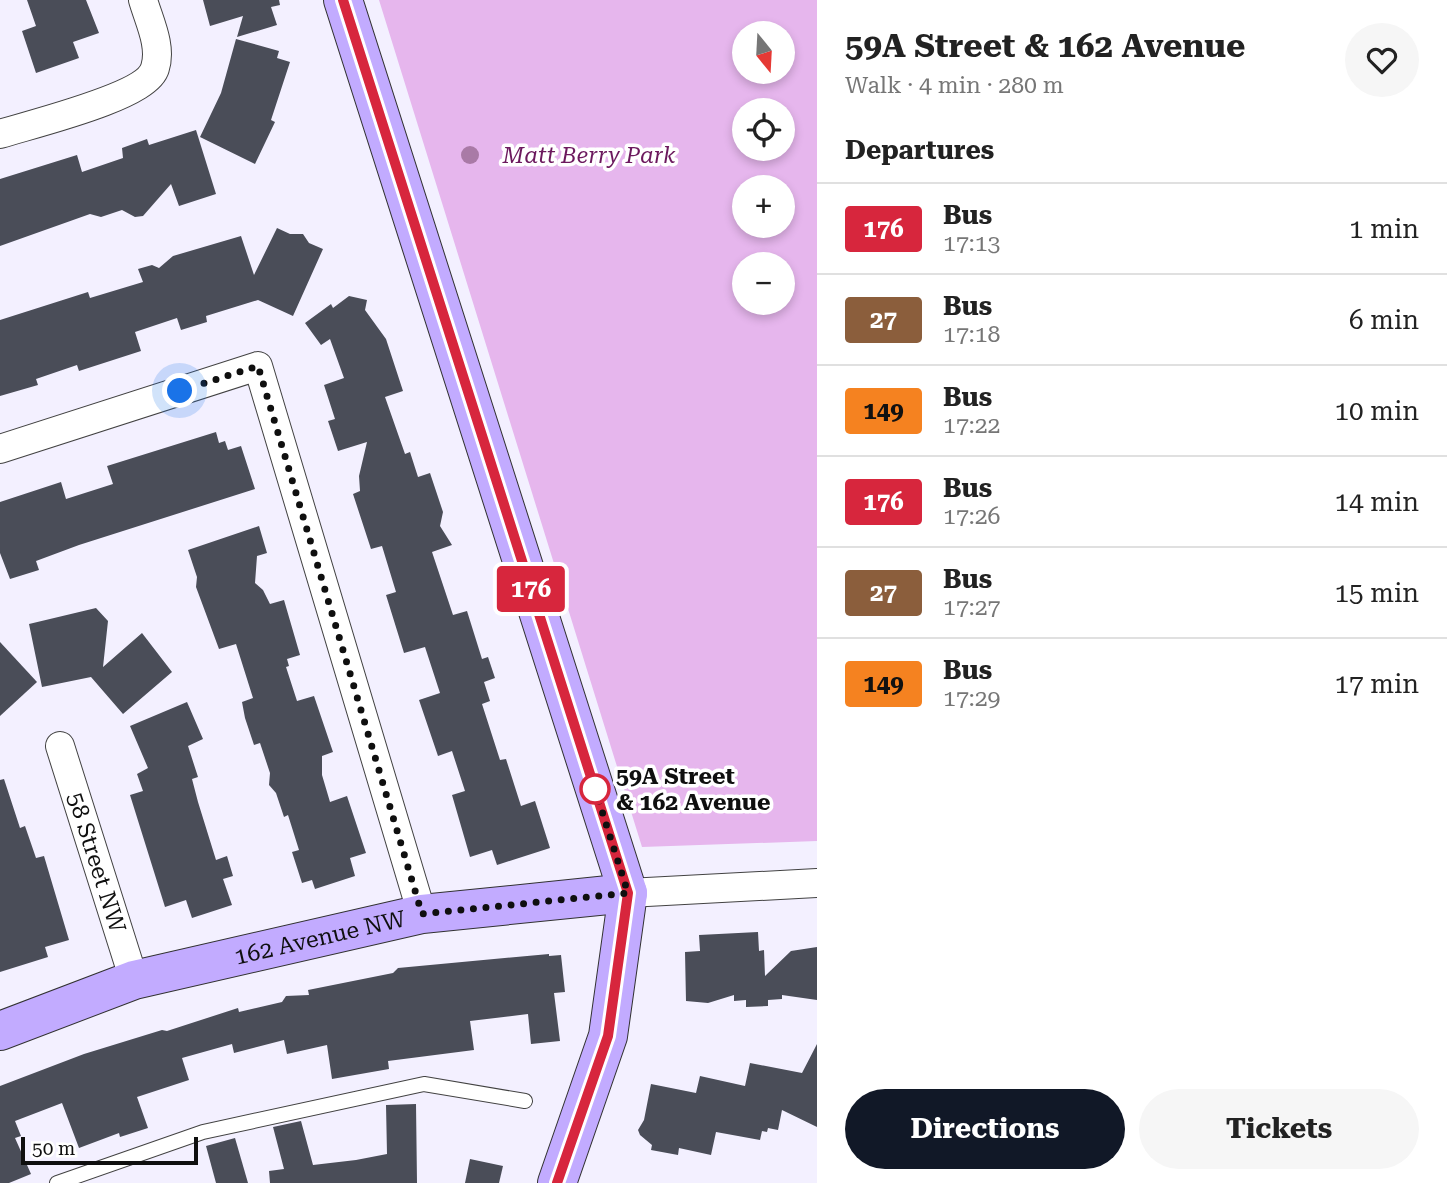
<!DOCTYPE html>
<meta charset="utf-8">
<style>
body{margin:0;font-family:"Roboto Serif",serif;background:#f6f6f6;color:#222;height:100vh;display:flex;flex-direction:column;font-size:26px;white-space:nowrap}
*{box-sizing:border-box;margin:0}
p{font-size:23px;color:#767676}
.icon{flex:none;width:38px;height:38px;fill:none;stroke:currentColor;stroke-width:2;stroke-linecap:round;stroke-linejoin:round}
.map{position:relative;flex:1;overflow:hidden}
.sheet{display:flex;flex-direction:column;background:#fff;width:630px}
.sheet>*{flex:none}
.badge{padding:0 14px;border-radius:5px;font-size:24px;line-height:46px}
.needle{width:46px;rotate:162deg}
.controls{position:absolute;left:732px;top:21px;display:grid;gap:14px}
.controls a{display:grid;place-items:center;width:63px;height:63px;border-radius:50%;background:#fff;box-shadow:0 4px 10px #0003;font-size:35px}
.scale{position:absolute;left:21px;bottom:18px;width:177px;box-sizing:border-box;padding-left:7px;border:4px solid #0f0f0f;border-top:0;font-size:19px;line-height:24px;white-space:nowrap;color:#0f0f0f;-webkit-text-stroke:5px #fff;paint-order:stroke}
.you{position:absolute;width:35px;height:35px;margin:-18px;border:5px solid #fff;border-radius:50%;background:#1a73e8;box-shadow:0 0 0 10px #1a73e833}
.map>.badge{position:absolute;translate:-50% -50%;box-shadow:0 0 0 4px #fff}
h2{padding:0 28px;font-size:26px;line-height:63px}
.round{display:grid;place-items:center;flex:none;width:74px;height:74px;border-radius:37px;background:#f6f6f6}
.headline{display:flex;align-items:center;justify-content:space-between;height:119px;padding:0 28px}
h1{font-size:33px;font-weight:700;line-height:52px}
.button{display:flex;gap:14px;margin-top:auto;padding:14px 28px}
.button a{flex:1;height:80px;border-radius:42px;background:#111827;color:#fff;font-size:28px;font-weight:700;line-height:80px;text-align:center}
.button a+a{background:#f6f6f6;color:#222}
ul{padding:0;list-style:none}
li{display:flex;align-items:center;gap:21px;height:91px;padding:0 28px;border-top:2px solid #e0e0e0}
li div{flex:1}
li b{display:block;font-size:26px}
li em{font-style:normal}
li .badge{min-width:77px;font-weight:700;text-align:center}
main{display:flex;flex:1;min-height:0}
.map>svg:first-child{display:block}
</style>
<main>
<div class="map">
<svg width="817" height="1183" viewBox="0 0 817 1183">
<rect width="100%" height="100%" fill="#f3f0ff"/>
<!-- green -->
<path fill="#e6b6ed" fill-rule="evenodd" d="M379,0H817V841L642,847ZM744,33H782V72H744ZM744,110H782V149H744ZM744,187H782V226H744ZM744,264H782V303H744Z"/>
<!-- building -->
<g fill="#4a4d58">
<path d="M27,0H86L99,33L73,42L79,58L36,73L22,31L36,26Z"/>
<path d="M203,0H279L280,5L271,7L277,25L237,37L243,16L210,26Z"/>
<path d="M236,39L279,51L277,58L290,62L271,120L275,122L255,164L200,137L221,93Z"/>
<path d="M196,130L216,194L179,206L171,184L143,216L135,217L122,210L101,217L90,214L0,246V179L77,155L82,172L123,158L122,148L147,139L149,145Z"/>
<path d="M277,228L290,234H303L309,243L323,249L293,316L258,300L206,316L207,322L181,330L177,318L135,332L141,351L79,371L77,365L36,379L38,385L0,396V320L88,292L90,298L143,282L138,269L152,265L159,268L173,256L241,236L254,275Z"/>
<path d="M349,296L367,300L365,310L386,339L403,391L385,397L405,454L410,452L418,477L430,473L443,512L440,526L452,545L432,552L453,615L467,611L482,659L488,657L495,678L484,682L490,701L482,704L500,760L506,759L521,806L535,801L550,848L497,865L492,850L470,857L452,795L465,791L452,751L438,756L419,700L440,693L425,647L404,653L386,595L396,592L382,546L371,549L353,494L360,491L359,476L367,442L338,451L328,421L335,419L324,385L344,378L330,339L321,345L305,323L331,304L333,308Z"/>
<path d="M216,432L219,443L225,441L228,450L241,446L255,489L79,545L36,561L39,570L10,579L0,553V502L61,482L66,499L113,484L107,466Z"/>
<path d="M259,526L267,553L257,556L255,583L263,590L270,604L284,600L300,655L287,659L289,666L286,667L297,701L314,696L333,752L322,756V775L330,802L347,796L366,853L350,858L355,876L315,889L312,880L302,883L292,852L299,850L288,815L284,817L276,793L269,785L270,773L260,743L254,745L245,718L242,702L253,698L236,644L219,649L196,587L197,577L188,550Z"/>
<path d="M96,608L108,621L103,667L142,633L172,672L123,714L91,677L42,687L29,624Z"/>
<path d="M0,642L37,682L0,716Z"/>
<path d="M187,702L203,739L188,746L198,777L192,779L198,802L216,860L227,856L233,876L223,879L232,905L192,918L186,900L165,907L130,795L143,791L137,774L148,768L130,726Z"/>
<path d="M4,779L20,828L25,826L36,858L44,856L69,940L45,947L48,957L0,972V780Z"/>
<path d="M758,932L759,951L764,950L765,976L791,951L817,947V1000L782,995V999L768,1000V1006L746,1007V1000L734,1001V995L708,1003L686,1001L685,952L700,951L699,935Z"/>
<path d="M549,954V956L561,955L565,992L554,993L560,1041L531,1044L528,1014L470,1021L474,1050L388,1061L389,1069L332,1079L327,1045L287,1054L284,1040L234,1053L232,1044L182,1058L189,1080L137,1097L148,1128L120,1137L119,1133L79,1148L62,1103L15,1121L21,1136L15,1138L31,1174L9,1183H0V1086L84,1054L162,1030L167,1031L238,1008L239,1012L282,1002L286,996L309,995L308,990L393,973L398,968Z"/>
<path d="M817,1044V1127L782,1110L778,1130L768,1128L767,1132L762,1131L760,1140L716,1132L711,1155L679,1148L678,1155L651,1150L652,1145L640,1135L638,1130L644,1120L651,1084L696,1093L700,1076L745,1086L750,1063L802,1073Z"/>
<path d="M416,1104L417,1183H270L269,1171L284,1169L273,1127L301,1121L313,1165L356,1160L387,1154L386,1105Z"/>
<path d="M235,1138L248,1183H216L206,1146Z"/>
<path d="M470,1159L503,1166L499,1183H465Z"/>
</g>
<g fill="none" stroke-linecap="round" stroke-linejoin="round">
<defs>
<path id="lane" d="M57,1183L203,1132L424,1084L525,1101"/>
<g id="street">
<path d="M0,134C31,124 147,97 155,68C162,46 149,21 143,0"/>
<path d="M0,449L258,366L422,914"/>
<path id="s1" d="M60,746L134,980"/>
<path d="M628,893L817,883"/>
</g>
<g id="secondary">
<path d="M343,0L628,893L608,1036L557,1183"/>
<path id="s2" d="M0,1031L134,980L422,914L628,893"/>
</g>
</defs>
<!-- lane casing -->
<use href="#lane" stroke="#424242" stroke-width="16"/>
<!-- street casing -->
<use href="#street" stroke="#424242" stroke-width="30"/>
<!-- secondary casing -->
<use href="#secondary" stroke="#313131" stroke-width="40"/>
<!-- lane -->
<use href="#lane" stroke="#fff" stroke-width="14"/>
<!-- street -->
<use href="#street" stroke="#fff" stroke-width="28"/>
<!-- secondary -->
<use href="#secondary" stroke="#c2abff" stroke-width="38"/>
</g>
<!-- trees -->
<circle fill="#a97aa6" cx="470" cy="155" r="9"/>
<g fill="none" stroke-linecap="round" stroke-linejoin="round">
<defs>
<path id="line" d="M343,0L628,893L608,1036L557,1183"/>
</defs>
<!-- line casing -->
<use href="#line" stroke="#fff" stroke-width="16"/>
<!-- line -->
<use href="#line" stroke="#d7263d" stroke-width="10"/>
<!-- walk -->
<path stroke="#0f0f0f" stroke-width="7" stroke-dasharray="0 12.6" d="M180,391L258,366L422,914L628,893L595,789"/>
</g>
<!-- markers -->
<circle fill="#fff" stroke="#d7263d" stroke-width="3.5" cx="595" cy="789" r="14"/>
<g text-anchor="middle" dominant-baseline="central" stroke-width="7" stroke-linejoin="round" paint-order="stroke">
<!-- park labels -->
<g font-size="23" font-style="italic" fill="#6c195e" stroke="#fff">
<text x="589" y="155">Matt Berry Park</text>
</g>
<!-- stop labels -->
<g font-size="23" font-weight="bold" fill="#0f0f0f" stroke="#fff" text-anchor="start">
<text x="616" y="776">59A Street<tspan x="616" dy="26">&amp; 162 Avenue</tspan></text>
</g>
<!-- street labels -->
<g font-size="23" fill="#0f0f0f" stroke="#fff">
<text stroke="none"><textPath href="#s1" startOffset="122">58 Street NW</textPath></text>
<text stroke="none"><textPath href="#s2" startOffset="334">162 Avenue NW</textPath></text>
</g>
</g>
</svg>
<div class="controls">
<a><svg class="needle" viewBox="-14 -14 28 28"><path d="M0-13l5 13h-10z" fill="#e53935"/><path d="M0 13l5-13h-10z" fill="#767676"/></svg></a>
<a><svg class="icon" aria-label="locate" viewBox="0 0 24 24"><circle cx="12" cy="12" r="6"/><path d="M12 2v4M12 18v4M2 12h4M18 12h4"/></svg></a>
<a>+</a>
<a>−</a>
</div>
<div class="scale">50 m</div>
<div class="you" style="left:180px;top:391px"></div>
<b class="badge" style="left:531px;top:589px;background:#d7263d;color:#fff">176</b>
</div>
<section class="sheet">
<div class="headline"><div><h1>59A Street &amp; 162 Avenue</h1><p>Walk · 4 min · 280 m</p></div><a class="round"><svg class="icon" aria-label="heart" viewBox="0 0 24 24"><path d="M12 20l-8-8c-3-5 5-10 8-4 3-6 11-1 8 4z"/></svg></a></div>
<h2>Departures</h2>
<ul>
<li><span class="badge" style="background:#d7263d;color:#fff">176</span><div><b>Bus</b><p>17:13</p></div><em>1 min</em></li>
<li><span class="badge" style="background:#8b5e3c;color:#fff">27</span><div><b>Bus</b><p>17:18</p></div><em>6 min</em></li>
<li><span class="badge" style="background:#f58220;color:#111">149</span><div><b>Bus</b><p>17:22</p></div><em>10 min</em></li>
<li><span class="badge" style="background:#d7263d;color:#fff">176</span><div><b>Bus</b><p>17:26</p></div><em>14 min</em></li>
<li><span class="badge" style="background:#8b5e3c;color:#fff">27</span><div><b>Bus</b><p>17:27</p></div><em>15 min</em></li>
<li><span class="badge" style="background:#f58220;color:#111">149</span><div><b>Bus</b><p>17:29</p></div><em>17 min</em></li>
</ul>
<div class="button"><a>Directions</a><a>Tickets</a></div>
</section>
</main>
